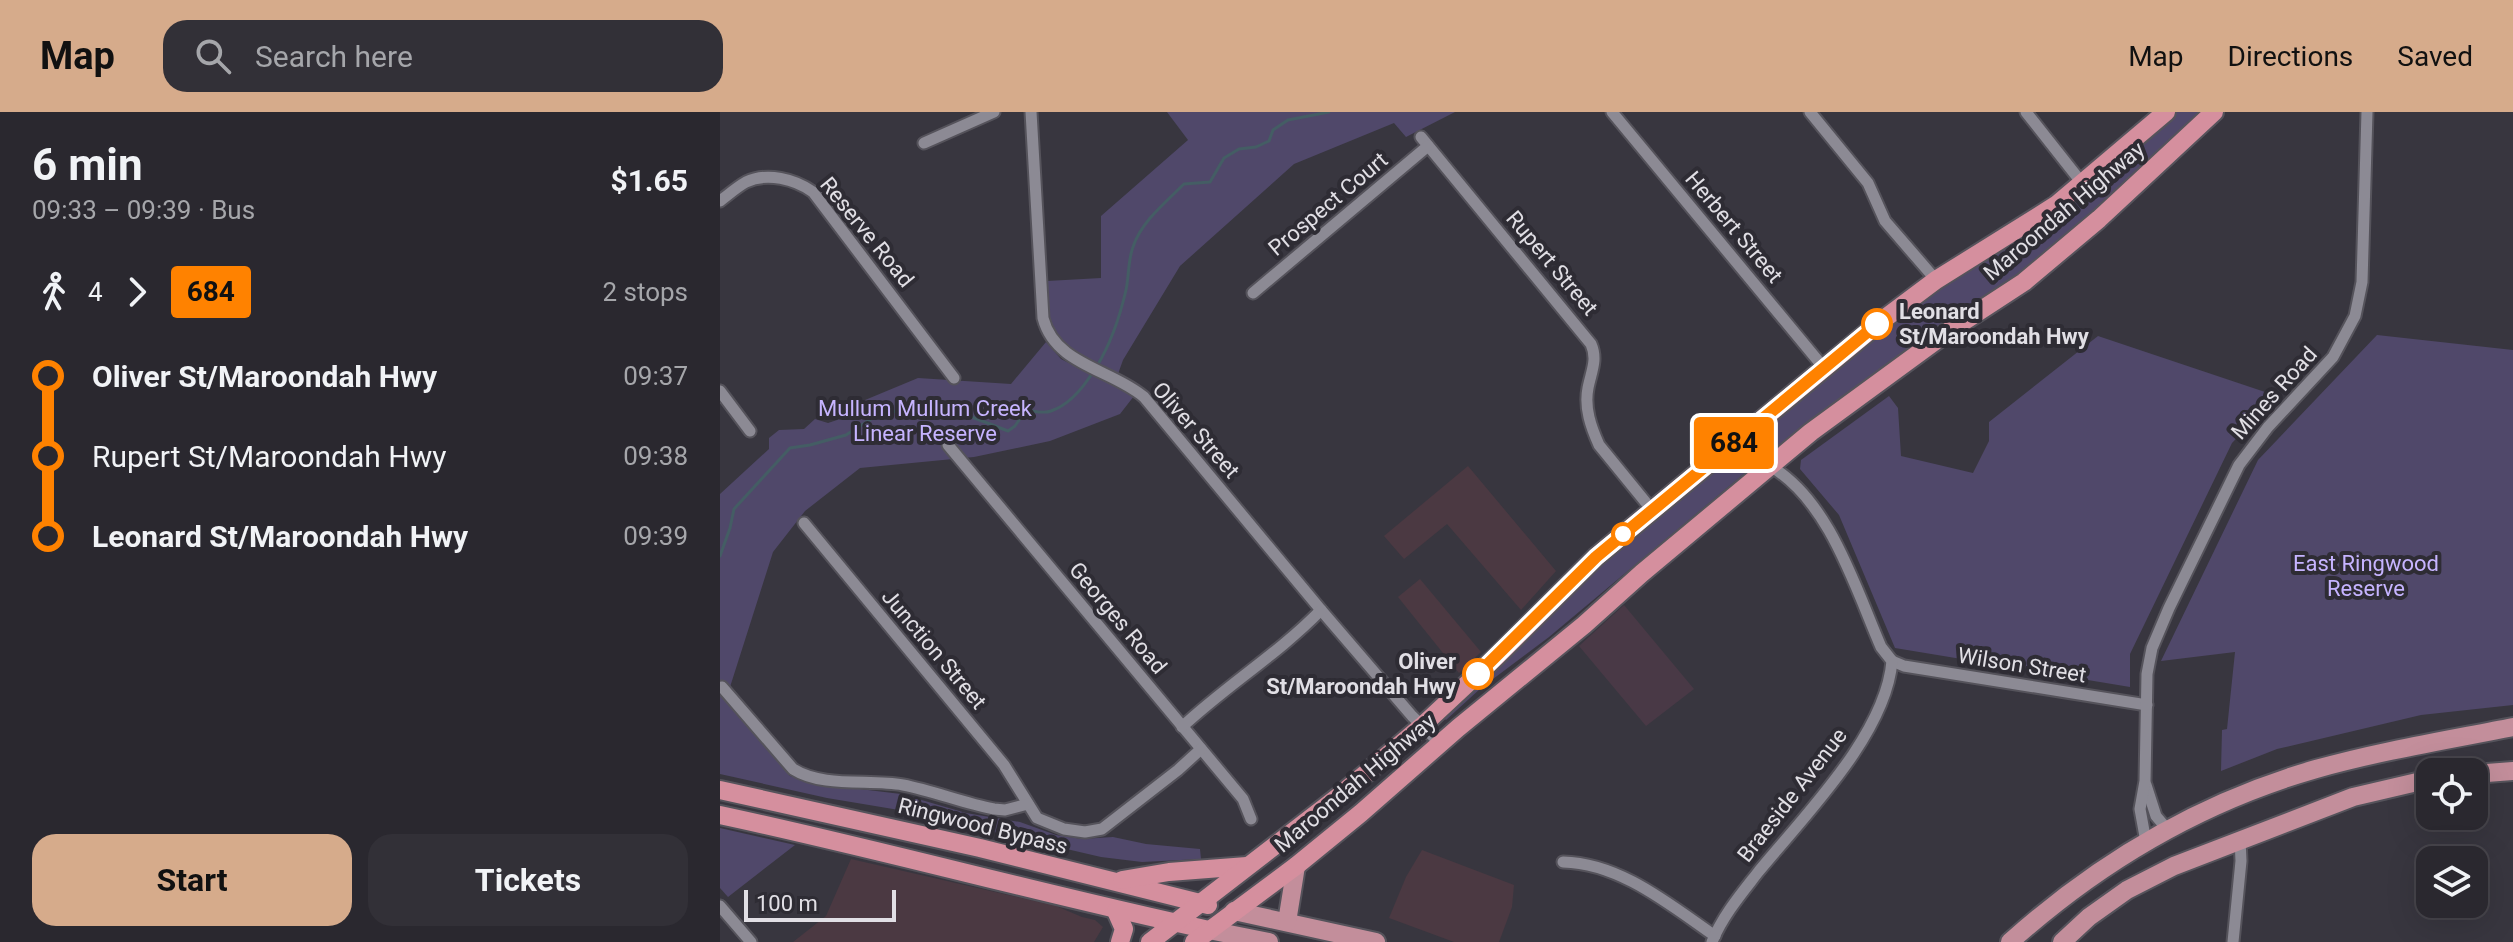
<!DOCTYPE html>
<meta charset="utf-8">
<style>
body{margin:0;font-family:Roboto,sans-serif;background:#323037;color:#f1f3f6;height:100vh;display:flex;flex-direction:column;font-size:30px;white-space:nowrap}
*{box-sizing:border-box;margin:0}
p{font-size:26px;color:#a5a6aa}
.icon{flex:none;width:44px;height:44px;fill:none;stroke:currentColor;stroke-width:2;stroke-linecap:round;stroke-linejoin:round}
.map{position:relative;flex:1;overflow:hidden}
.panel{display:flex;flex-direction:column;background:#2a282f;width:720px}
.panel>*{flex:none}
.badge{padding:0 16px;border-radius:6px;font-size:28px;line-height:52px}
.fabs{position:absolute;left:1696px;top:646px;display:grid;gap:16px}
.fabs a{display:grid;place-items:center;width:72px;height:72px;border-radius:16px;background:#2a282f;box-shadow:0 8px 32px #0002,0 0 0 2px #46444b;font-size:40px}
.scale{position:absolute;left:24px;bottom:20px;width:152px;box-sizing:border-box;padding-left:8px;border:4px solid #e1dfe5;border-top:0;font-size:22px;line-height:28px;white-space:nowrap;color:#e1dfe5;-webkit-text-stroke:6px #2e2c34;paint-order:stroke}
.map>.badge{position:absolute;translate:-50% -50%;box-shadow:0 0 0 4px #fff}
.legs{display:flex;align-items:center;gap:12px;height:88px;padding:0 32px;font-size:26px}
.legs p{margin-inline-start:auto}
.headline{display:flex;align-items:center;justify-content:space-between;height:136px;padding:0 32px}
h1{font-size:44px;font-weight:700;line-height:60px}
.primary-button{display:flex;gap:16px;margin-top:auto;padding:16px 32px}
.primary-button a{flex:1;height:92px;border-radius:24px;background:#d6ab8b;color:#111;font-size:32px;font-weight:700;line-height:92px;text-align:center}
.primary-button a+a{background:#323037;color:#f1f3f6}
ul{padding:0 32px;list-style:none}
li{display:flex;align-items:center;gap:28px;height:80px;font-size:30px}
li i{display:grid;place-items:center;width:12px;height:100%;margin:0 10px;background:currentColor}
li i::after{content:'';width:20px;height:20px;margin:-10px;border:6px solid;border-radius:50%;background:#2a282f}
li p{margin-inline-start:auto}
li:first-child i{background:linear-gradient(#0000 50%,currentColor 0)}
li:last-child i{background:linear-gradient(currentColor 50%,#0000 0)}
header{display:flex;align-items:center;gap:48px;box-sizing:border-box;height:112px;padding:0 40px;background:#d6ab8b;color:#111}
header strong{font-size:38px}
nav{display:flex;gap:44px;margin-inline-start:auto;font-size:28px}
.search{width:560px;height:72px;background:#323037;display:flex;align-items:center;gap:20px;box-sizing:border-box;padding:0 28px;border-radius:24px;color:#a5a6aa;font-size:30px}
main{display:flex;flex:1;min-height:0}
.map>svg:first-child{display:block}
</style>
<header>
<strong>Map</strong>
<div class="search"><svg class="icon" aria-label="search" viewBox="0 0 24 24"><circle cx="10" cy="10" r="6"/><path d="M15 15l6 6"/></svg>Search here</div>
<nav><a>Map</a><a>Directions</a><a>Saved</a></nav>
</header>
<main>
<section class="panel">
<div class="headline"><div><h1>6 min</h1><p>09:33 – 09:39 · Bus</p></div><b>$1.65</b></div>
<div class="legs"><svg class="icon" aria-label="walk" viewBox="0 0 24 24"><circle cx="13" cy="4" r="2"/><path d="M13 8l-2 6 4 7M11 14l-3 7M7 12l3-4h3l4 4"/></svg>4<svg class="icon" aria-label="forward" viewBox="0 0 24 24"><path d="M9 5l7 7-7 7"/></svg><b class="badge" style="background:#ff8200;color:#111">684</b><p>2 stops</p></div>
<ul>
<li><i style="color:#ff8200"></i><b>Oliver St/Maroondah Hwy</b><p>09:37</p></li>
<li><i style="color:#ff8200"></i><span>Rupert St/Maroondah Hwy</span><p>09:38</p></li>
<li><i style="color:#ff8200"></i><b>Leonard St/Maroondah Hwy</b><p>09:39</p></li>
</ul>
<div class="primary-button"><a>Start</a><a>Tickets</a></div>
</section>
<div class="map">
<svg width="1793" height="830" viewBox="0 0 1793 830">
<rect width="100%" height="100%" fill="#38363f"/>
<!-- commercial -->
<g fill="#4b3942">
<path d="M748,354L836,459L801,498L727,412L684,447L664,424Z"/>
<path d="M700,467L761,540L739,561L678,485Z"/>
<path d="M702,738L794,773L792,795L779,830H734L669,806L686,765Z"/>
<path d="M131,747L336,794L362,805L375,808L383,815L374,830H73L106,804Z"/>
</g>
<!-- education -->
<path fill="#493946" d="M904,493L974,577L926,614L859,534Z"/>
<!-- green -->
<g fill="#50486a">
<path d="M447,0H735L686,25L674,11L574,52L460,154L403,248L398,262C374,249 337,239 330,208C327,196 328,182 327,169L381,166V104L468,28Z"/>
<path d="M1457,0H1482L1360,111L1298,162L1050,340L829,525L761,576L726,608L724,606L864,467L917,421L1176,208L1407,43Z"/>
<path d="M1657,223L1793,238V593L1701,603L1557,637L1501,659L1502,618L1507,617L1515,540L1441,549L1538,348Z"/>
<path d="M1378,224L1557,284L1512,331L1410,542V575L1175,536L1119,403L1080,357L1081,348L1169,284L1178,296L1181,344L1253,361L1269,329V310Z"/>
<path d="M326,230L341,247L414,284L400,302L330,329L254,345L140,356L85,399L53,440L10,575L2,582L70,664L123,675L181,682L246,701L300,710L336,723L362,727L393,725L426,732L480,737L481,747L422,750L381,745L179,698L107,686L0,662V382L49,337V326L59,318L84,317L95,307L108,311L123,306L133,293L198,266L291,272Z"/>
<path d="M0,716L75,733L8,785L0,776Z"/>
</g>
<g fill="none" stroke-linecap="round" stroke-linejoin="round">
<!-- stream -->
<g stroke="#445d64" stroke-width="3">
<path d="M377,254C391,231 400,204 406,178C409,164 408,148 413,135C421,110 446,90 464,72L490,70L504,46L519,37L536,35L549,29L553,18L568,8L609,0"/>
<path d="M0,444L10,416L14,397L70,336L90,333L126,323L159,302L197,296L226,295L288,319L295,314L306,298C314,299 324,302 331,299C349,293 363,276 373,260"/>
</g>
<defs>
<g id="minor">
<path d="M311,0L323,206C335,253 391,257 424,285L601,498L692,604L721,632"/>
<path d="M892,0L1104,256"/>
<path d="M1090,0L1148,71L1165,109L1216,168"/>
<path d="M1306,0L1362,71"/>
<path d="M701,25L871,232C878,248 871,260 868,276C864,296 871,315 879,333L932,398"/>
<path d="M204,31L274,0"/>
<path d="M0,89C8,83 17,75 26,70C47,60 75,67 93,80L234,266"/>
<path d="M533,181L708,34"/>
<path d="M0,279L30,319"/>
<path d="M228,333L523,687L531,707"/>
<path d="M84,411L284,653L317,706L344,717L365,720L382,717L458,658L481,637"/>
<path d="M1172,549L1184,554L1427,593"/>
<path d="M2,575L73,657C103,676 149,667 183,673C214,679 243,691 274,697L285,698L308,692"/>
<path d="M462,615C507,573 558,542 601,498"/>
<path d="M1426,673L1436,704L1447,717"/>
<path d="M1426,730L1420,697L1425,669L1427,562L1432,536L1449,496L1519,353L1548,315L1613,245L1635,204L1642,170L1647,0"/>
<path d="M843,750C900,751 950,793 995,824"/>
<path d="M0,794L31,830"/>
<path d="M992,830C1003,803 1022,781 1039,759C1085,703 1166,622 1172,549L1161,535C1135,475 1109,388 1050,354"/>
<path d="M1513,830L1521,749L1520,727"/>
</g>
<g id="primary">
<path d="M1754,662L1793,659"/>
<path d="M514,799L656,830"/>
<path d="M567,810L576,754"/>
<path d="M489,818L549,830"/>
<path d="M1290,830C1378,751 1481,690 1596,657C1660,639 1727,628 1793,615"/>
<path d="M1342,830L1369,805L1407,778L1454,754L1633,685L1710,667"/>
</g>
<g id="trunk">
<path d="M0,678L260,736L488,793"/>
<path d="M0,703C164,738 325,783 489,818"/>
<path d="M402,768L449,760L527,754"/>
<path d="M396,799L404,817L400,830"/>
<path d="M430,830L619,684L702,614L777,544L876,445L1160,210L1216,168L1336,93L1446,0"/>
<path d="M474,830L576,754L641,701L738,616L864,513L922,461L1091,320L1229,219L1304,170L1379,107L1494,0"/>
</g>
</defs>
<!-- minor casing -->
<use href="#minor" stroke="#55535b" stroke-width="15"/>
<!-- primary casing -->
<use href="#primary" stroke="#55535b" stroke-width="22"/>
<!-- trunk casing -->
<use href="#trunk" stroke="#55535b" stroke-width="22"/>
<!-- minor -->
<use href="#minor" stroke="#8c8a94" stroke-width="11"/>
<!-- primary -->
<use href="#primary" stroke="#c38e9b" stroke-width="18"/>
<!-- trunk -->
<use href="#trunk" stroke="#d58f9e" stroke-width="18"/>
</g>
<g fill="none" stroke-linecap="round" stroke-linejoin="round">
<defs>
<path id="line-1" d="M758,562L876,445L1157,212"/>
</defs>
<!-- line-1 casing -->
<use href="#line-1" stroke="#fff" stroke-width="18"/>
<!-- line-1 -->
<use href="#line-1" stroke="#ff8200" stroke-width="12"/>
</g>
<!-- markers -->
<g fill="#fff" stroke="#ff8200" stroke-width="4">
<circle cx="1157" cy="212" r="14"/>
<circle cx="903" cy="422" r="10"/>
<circle cx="758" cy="562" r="14"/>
</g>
<g text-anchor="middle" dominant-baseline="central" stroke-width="8" stroke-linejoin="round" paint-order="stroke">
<!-- street labels -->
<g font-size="22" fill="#e1dfe5" stroke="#2e2c34">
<text transform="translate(608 92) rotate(-40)">Prospect Court</text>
<text transform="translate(1344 99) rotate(-40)">Maroondah Highway</text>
<text transform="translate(1014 115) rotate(50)">Herbert Street</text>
<text transform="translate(147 120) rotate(51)">Reserve Road</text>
<text transform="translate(832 151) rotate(50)">Rupert Street</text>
<text transform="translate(1554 281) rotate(-48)">Mines Road</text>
<text transform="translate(476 318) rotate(49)">Oliver Street</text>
<text transform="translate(398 506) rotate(50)">Georges Road</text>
<text transform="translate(214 537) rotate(50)">Junction Street</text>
<text transform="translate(1302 553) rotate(9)">Wilson Street</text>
<text transform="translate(635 671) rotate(-40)">Maroondah Highway</text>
<text transform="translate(1072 683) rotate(-52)">Braeside Avenue</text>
<text transform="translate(263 714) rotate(14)">Ringwood Bypass</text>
</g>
<!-- stop labels -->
<g font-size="22" font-weight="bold" fill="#e1dfe5" stroke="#2e2c34" text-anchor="start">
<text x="1179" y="199">Leonard<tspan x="1179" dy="25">St/Maroondah Hwy</tspan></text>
<text x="736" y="549" text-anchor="end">Oliver<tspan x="736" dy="25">St/Maroondah Hwy</tspan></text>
</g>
<!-- park labels -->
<g font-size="22" fill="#c6b4ff" stroke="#2e2c34">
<text x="205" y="296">Mullum Mullum Creek<tspan x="205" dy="25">Linear Reserve</tspan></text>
<text x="1646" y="451">East Ringwood<tspan x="1646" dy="25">Reserve</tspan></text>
</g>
</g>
</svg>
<div class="fabs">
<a><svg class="icon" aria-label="locate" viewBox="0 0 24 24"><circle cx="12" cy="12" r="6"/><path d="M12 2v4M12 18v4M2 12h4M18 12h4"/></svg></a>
<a><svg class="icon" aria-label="layers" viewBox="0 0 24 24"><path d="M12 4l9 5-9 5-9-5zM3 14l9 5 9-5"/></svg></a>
</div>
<div class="scale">100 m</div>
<b class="badge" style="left:1014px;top:331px;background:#ff8200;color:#111">684</b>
</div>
</main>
